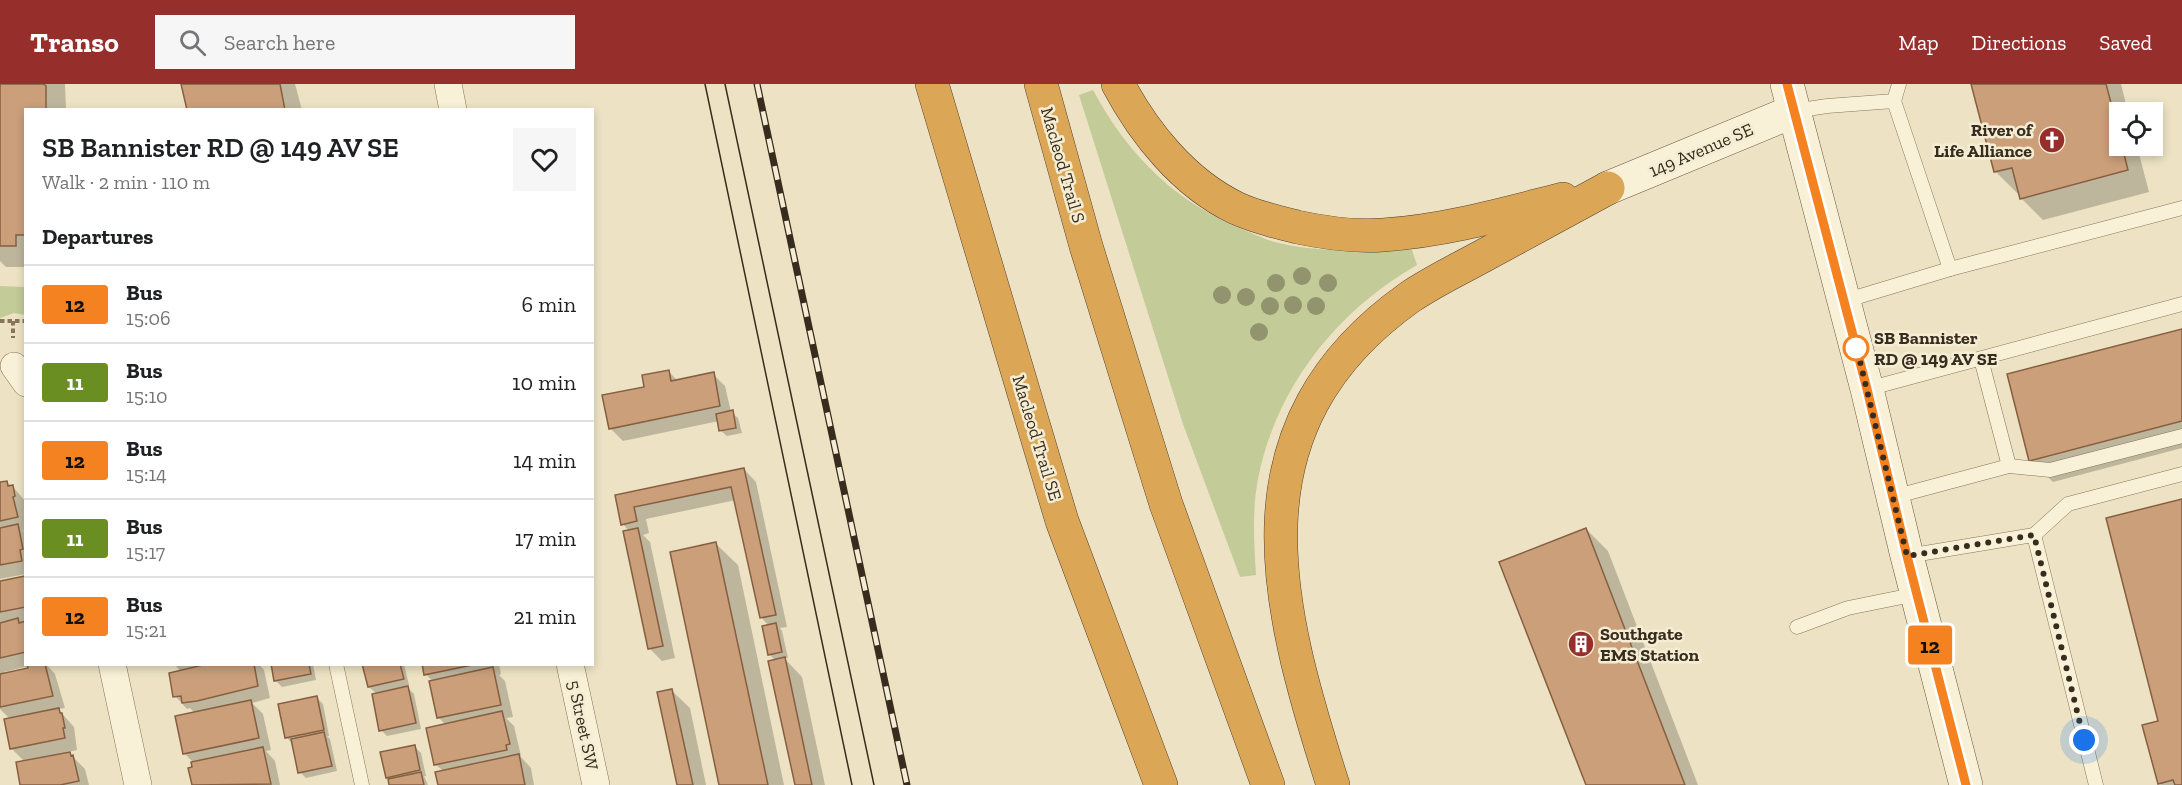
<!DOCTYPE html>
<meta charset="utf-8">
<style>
body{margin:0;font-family:"Zilla Slab",serif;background:#f6f6f6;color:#202124;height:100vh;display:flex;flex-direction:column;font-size:22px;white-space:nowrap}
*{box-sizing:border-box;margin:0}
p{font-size:20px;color:#757577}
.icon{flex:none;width:33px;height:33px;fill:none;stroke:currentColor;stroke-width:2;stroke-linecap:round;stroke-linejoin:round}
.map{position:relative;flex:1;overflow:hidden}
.panel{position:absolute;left:24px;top:24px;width:570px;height:558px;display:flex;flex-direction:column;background:#fff;border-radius:0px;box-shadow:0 3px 9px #0003}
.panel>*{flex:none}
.badge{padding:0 12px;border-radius:4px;font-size:21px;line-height:39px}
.tools{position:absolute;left:2109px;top:18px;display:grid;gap:12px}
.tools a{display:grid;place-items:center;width:54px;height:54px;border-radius:0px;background:#fff;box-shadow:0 3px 9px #0003;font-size:30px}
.you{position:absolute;width:30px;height:30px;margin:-15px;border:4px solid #fff;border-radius:50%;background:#1a73e8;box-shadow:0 0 0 9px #1a73e833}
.map>.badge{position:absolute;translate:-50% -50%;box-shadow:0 0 0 3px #fff}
h2{padding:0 18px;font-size:22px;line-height:54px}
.round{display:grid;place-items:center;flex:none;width:63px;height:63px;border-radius:0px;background:#f6f6f6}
.overview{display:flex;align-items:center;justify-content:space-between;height:102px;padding:0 18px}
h1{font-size:28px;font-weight:600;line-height:45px}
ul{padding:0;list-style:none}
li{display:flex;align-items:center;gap:18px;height:78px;padding:0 18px;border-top:2px solid #e0e0e0}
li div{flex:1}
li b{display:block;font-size:22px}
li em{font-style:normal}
li .badge{min-width:66px;font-weight:700;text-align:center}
header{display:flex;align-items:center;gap:36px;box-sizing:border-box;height:84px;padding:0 30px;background:#962f2c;color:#fff}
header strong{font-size:28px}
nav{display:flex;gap:33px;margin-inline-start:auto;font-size:21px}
.search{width:420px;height:54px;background:#f6f6f6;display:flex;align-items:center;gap:15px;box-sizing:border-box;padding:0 21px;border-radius:0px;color:#757577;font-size:22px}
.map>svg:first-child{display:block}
</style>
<header>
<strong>Transo</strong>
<div class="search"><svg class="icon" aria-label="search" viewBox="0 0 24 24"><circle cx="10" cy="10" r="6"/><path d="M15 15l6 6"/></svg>Search here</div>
<nav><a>Map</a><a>Directions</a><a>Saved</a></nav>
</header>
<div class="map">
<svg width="2182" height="701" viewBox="0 0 2182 701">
<rect width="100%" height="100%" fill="#ede3c4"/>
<!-- green -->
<g fill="#c3cb98">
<path d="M1093,6C1129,73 1178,121 1249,148C1259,152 1269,157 1279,159C1323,169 1368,167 1412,166L1417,181C1337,227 1276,303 1258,395C1252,426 1254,459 1256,491L1240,493L1183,340L1079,11Z"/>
<path d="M0,202L25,203V231L14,229L0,234Z"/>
</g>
<!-- shadow -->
<g fill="#0003" fill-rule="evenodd">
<path d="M0,0H65L66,26H26V183H6L0,177Z"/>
<path d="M183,0H295L302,26H188Z"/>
<path d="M1972,0H2121L2128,28H2120V62H2137L2149,108L2043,136L2021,114L2020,109H2017L1996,88Z"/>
<path d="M2182,247V364L2053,398L2031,376Z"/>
<path d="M668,287L678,297L713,290L725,302L731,328L738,334L742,349L727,352L720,346L719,337L623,357L611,345L646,304Z"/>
<path d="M744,385L756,398L787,543L780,544L782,547L788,574H784L802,593L825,701H796L770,578L776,577L769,570V542L761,533L736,416L646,435L649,449L643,451L650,458L675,574L662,577L649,564L629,447L623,440L616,412Z"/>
<path d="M0,396L1,400L6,398L13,403L26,418V446L23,447L26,450V490L0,495Z"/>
<path d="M2182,416V701H2161L2159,699L2160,638Z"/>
<path d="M1586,445L1608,467L1698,701H1587L1501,478Z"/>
<path d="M716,460L738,481L784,701H721L671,469Z"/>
<path d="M26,494V580H46L55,590L65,624L58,625L74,643L77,666L68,668L85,685L89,701H22L18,679L25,678L11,664L10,635L0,625V498ZM29,582V585L5,591L4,588Z"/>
<path d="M174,580H201L195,582L196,585L216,580H259L264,586L270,614L252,619L263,630L271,666L266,667L275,677L280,701H193L189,685L193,684L192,677L184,669L195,629L190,624L187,625L175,612L181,588Z"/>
<path d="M272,580H313L316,596L282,603L276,597Z"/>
<path d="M364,580H404L409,601L406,602L414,610L421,645L387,652L381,646L377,610L369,603Z"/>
<path d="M424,580H499L501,590L499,591L505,597L513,633L506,634L514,642L521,672H520L531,684L534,701H439L437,689L443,687L435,680L446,641L438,633L433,598L426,590Z"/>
<path d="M672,607L690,624L706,701H678L659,609Z"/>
<path d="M317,614L323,620L329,652H327L330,655L337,687L306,694L300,688L292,659L286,653Z"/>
<path d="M414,662L421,669L426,692H424L428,701H391L387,693Z"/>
</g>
<!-- building -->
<g fill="#cb9f7a" stroke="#865f41" stroke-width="1.5">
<path d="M0,0H44L46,2V26H26V151H16V162H0Z"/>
<path d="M181,0H280L285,26H187Z"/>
<path d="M1971,0H2106L2120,53V62H2122L2128,86L2020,115L2012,84L1994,88Z"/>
<path d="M2182,245V337L2029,377L2007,290Z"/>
<path d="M669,286L671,297L714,288L720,322L609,345L602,311L644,303L642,291Z"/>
<path d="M733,326L736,344L719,347L716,330Z"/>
<path d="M744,384L776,531L760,534L731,403L634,423L637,437L621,441L615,411Z"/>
<path d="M7,397L8,402L13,401L15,412L13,413L18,433L0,437V398Z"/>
<path d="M2182,415V701H2175L2173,696L2158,700L2142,641L2158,637L2106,434Z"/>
<path d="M18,440L23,465L20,466L22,477L0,481V444Z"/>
<path d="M638,444L663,562L648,565L623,447Z"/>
<path d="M1586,444L1685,701H1586L1499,478Z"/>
<path d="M716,458L768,701H719L670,468Z"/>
<path d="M25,492L26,523L0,528V497Z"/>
<path d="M18,534L19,539L26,537V568L0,574V539Z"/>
<path d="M776,539L782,568L768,571L762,542Z"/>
<path d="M785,573L812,701H795L768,577Z"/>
<path d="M27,580H45L53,612L0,623V590L28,584Z"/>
<path d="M207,580H254L258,602L197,617L182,619L181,612L173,613L169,589Z"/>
<path d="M271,580H309L311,590L274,597Z"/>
<path d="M362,580H400L404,595L368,603Z"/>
<path d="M422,580H477L424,591Z"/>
<path d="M493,583L501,621L437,634L429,597Z"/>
<path d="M408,602L416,639L379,647L372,610Z"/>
<path d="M672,605L693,701H677L657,608Z"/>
<path d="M317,612L324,646L285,654L278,620Z"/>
<path d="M251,616L259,654L183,670L175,632Z"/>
<path d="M59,624L60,629H62L65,644H63L65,654L10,665L4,635Z"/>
<path d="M502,627L510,660L506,661L507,666L434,681L426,644Z"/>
<path d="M324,648L332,682L298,689L291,655Z"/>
<path d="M415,661L420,686L386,694L380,668Z"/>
<path d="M263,663L271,700L192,701L188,684L192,683L191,678Z"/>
<path d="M70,668L71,672L73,671L79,697L60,701H20L16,678Z"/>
<path d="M519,670L525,701H438L435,688Z"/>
<path d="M421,688L424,701H389L388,695Z"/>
</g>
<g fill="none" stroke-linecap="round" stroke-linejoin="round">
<defs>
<g id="lane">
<path d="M1794,27L1827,22L1894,17L1899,0"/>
<path d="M1950,185L2182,124"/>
<path d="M1844,217L1950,185L1894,17"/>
<path d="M1981,275L2009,382"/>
<path d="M1867,305L2182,220"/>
<path d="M1893,413L2009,382L2050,386L2182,352"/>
<path d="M2034,451L2068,420L2182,390"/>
<path d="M1907,472L2034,451L2096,701"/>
<path d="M1797,543L1848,524L1917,510"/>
<path d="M336,580L362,701"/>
</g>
<g id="street">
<path d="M448,0L453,26"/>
<path d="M14,282L26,299"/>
<path d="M112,580L138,701"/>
<path d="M570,580L596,701"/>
</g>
<g id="secondary">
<path d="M1787,0L1867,305L1907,472L1966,701"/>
<path d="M1608,104L1794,27"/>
</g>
<g id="highway">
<path d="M932,0L1062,437L1161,701"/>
<path d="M1041,0L1086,162L1166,420L1268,701"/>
<path d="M1118,0C1144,49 1184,99 1236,124C1255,133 1277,138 1297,143C1325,149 1355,153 1383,151C1444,147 1504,130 1563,115"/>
<path d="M1333,701C1275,519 1227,343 1410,213C1432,198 1457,186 1481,173C1523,150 1566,127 1608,104"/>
</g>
</defs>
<!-- lane casing -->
<use href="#lane" stroke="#88745b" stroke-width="15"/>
<!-- street casing -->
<use href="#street" stroke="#88745b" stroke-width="28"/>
<!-- secondary casing -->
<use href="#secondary" stroke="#69563e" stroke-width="34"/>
<!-- highway casing -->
<use href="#highway" stroke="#55422f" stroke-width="34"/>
<!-- path -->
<g stroke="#88745b" stroke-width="4" stroke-dasharray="4.5 3" stroke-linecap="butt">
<path d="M0,237H26"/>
<path d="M13,237V254"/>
</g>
<!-- lane -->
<use href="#lane" stroke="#f8f0d7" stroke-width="14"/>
<!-- street -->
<use href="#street" stroke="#f8f0d7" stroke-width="27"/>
<!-- secondary -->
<use href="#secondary" stroke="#f8f0d7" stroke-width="33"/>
<!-- highway -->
<use href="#highway" stroke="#dba656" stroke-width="33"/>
<!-- tram -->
<g stroke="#382c1e" stroke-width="1.5">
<path d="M705,0L852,701"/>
<path d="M725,0L874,701"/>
</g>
<defs>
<path id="rail" d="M757,0L907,701"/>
</defs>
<!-- rail casing -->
<use href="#rail" stroke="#382c1e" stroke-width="7"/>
<!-- rail -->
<use href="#rail" stroke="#f5edd3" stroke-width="4.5" stroke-dasharray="14" stroke-linecap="butt"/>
</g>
<!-- trees -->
<g fill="#91946d">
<circle cx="1302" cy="192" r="9"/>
<circle cx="1276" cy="199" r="9"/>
<circle cx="1328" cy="199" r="9"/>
<circle cx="1222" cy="211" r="9"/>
<circle cx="1246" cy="213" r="9"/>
<circle cx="1293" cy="221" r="9"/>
<circle cx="1270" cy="222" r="9"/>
<circle cx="1316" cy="222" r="9"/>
<circle cx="1259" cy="248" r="9"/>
</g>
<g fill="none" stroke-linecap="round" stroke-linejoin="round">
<defs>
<path id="line" d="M1787,0L1867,305L1907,472L1966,701"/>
</defs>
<!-- line casing -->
<use href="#line" stroke="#fff" stroke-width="14"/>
<!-- line -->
<use href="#line" stroke="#f58220" stroke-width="9"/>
<!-- walk -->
<path stroke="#382c1e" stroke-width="6" stroke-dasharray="0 10.8" d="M1856,264V261L1907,472L2034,451L2084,656"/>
</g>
<!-- icons -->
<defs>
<symbol id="church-disc" viewBox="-11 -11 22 22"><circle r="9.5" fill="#962f2c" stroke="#f5edd3"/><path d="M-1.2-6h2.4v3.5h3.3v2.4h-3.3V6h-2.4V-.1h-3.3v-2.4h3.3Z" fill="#fff"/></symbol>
<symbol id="building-disc" viewBox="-11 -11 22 22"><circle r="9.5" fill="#962f2c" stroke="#f5edd3"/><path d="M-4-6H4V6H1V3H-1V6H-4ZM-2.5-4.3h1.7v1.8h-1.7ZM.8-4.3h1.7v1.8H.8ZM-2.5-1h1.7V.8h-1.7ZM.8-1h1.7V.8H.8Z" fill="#fff"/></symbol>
</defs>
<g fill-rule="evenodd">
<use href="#church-disc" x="2037" y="41" width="30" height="30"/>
<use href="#building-disc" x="1566" y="545" width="30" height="30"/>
</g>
<!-- markers -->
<circle fill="#fff" stroke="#f58220" stroke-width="3" cx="1856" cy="264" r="12"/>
<g text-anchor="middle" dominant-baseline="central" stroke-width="5" stroke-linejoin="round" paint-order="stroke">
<!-- poi labels -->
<g font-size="18" font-weight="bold" fill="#382c1e" stroke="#f5edd3" text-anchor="end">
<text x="2032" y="46">River of<tspan x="2032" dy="21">Life Alliance</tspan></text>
<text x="1600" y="550" text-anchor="start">Southgate<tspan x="1600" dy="21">EMS Station</tspan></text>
</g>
<!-- street labels -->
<g font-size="18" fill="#382c1e" stroke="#f5edd3">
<text transform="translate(1701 66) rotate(-23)">149 Avenue SE</text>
<text transform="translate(1063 81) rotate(74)">Macleod Trail S</text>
<text transform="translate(1037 354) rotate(73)">Macleod Trail SE</text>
<text transform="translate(583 641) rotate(78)">5 Street SW</text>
</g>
<!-- stop labels -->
<g font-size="18" font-weight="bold" fill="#382c1e" stroke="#f5edd3" text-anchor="start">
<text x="1874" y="254">SB Bannister<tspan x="1874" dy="21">RD @ 149 AV SE</tspan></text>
</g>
</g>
</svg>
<div class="tools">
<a><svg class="icon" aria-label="locate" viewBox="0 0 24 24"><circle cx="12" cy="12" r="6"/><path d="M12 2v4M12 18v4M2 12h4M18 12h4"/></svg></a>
</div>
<div class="you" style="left:2084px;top:656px"></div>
<b class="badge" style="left:1930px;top:561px;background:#f58220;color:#111">12</b>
<section class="panel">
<div class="overview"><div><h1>SB Bannister RD @ 149 AV SE</h1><p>Walk · 2 min · 110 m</p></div><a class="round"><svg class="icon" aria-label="heart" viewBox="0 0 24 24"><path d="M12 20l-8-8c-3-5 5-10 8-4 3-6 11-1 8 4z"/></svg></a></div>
<h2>Departures</h2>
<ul>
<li><span class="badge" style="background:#f58220;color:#111">12</span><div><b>Bus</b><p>15:06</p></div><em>6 min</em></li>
<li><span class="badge" style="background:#6b8e23;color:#fff">11</span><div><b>Bus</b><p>15:10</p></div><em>10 min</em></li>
<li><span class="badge" style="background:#f58220;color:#111">12</span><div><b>Bus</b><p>15:14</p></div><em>14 min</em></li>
<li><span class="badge" style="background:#6b8e23;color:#fff">11</span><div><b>Bus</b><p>15:17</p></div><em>17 min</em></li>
<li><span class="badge" style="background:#f58220;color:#111">12</span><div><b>Bus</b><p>15:21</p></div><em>21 min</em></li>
</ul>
</section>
</div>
